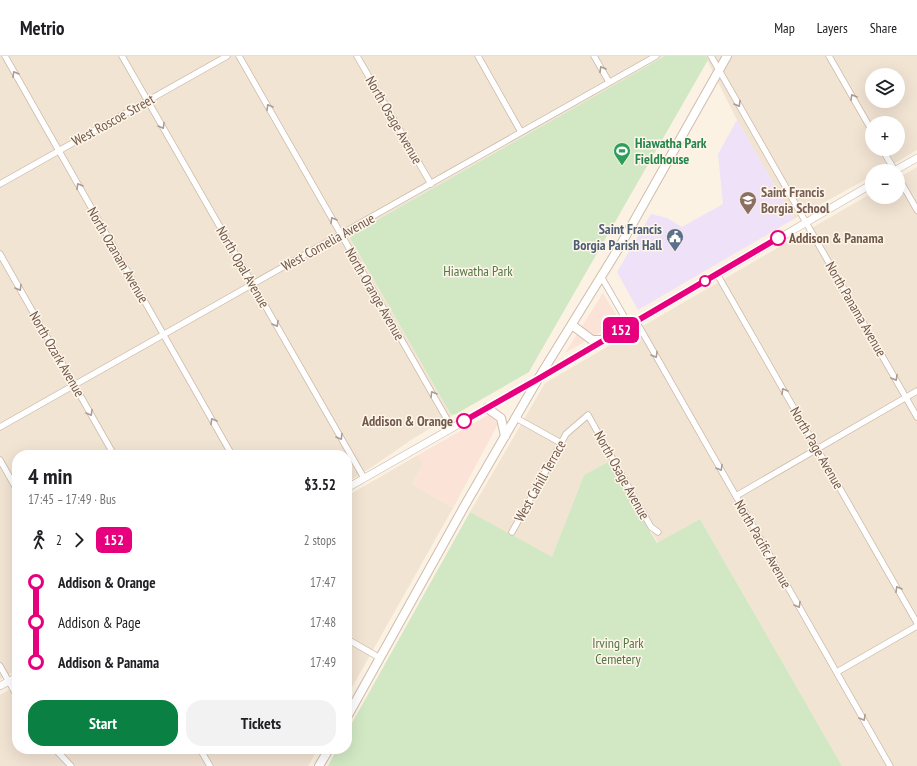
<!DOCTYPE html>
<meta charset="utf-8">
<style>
body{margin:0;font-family:"PT Sans Narrow",sans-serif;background:#f2f2f2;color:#202124;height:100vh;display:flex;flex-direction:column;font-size:15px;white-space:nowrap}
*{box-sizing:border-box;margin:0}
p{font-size:13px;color:#757577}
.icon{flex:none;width:22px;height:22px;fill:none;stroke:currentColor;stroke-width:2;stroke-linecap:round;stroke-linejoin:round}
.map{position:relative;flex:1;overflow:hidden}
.details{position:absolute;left:12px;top:394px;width:340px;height:304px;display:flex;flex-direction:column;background:#fff;border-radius:16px;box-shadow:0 4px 16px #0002}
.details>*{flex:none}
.badge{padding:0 8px;border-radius:6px;font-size:14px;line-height:26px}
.buttons{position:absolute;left:865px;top:12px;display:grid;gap:8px}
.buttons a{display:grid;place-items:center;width:40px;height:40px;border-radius:50%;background:#fff;box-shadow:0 4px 16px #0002;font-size:20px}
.map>.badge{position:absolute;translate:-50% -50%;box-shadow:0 0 0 2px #fff}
.legs{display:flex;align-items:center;gap:6px;height:44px;padding:0 16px;font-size:13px}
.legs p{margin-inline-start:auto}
.overview{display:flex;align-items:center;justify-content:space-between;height:68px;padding:0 16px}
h1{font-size:22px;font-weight:600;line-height:30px}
.primary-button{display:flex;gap:8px;margin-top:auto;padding:8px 16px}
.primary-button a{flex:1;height:46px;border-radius:16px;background:#0b8043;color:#fff;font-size:16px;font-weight:600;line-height:46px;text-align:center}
.primary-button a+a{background:#f2f2f2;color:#202124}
ul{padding:0 16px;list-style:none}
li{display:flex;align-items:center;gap:14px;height:40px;font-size:15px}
li i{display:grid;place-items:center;width:6px;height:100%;margin:0 5px;background:currentColor}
li i::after{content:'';width:10px;height:10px;margin:-5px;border:3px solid;border-radius:50%;background:#fff}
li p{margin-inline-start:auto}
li:first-child i{background:linear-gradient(#0000 50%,currentColor 0)}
li:last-child i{background:linear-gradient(currentColor 50%,#0000 0)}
header{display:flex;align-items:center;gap:24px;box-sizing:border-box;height:56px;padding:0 20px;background:#fff;border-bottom:1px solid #e0e0e0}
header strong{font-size:19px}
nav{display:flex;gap:22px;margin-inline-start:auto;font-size:14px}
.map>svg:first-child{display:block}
</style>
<header>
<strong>Metrio</strong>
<nav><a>Map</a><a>Layers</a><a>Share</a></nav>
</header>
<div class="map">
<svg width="917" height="710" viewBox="0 0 917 710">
<rect width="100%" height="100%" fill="#fbf2e4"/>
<!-- residential -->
<g fill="#f2e4d3" fill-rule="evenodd">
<path d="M0,0H665L351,179L350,182L450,357L453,359L414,382L369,413L347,426V399H17V614L0,623Z"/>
<path d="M705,0H917V94L882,115H872V120L794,163L737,64ZM872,19H898V45H872ZM872,67H898V93H872Z"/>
<path d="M917,111V710H842L700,463L658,487L608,406L584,419L552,502L470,456L545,327L872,137V141H898V122Z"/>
<path d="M418,399L423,408L412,428L453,452L347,640V440Z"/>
<path d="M17,629V693H318L308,710H0V639Z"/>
</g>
<!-- commercial -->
<g fill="#fbe3d8">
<path d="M603,237L620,265L565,297Z"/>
<path d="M490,358L498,368L453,452L412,428L423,408L418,399Z"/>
</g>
<!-- education -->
<path fill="#efe1f7" d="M737,64L794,163L638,254L617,216L651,158L667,162L682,171L723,148L718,98Z"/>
<!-- green -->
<g fill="#d2e8c4">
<path d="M665,0H706L708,4L530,314L529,316L456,358L453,359L450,357L350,182L351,179Z"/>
<path d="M608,406L657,487L700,463L842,710H328L337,693H347V676L470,456L552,501L584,419Z"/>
</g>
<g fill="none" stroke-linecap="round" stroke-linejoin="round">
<defs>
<g id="minor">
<path d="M5,0L232,399"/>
<path d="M122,0L364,422"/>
<path d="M239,0L452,372"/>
<path d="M357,0L431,128"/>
<path d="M478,0L521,76"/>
<path d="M594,0L609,26"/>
<path d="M711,0L917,361"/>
<path d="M829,0L872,75"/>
<path d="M882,93L895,115"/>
<path d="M898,121L917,154"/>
<path d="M0,128L227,0"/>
<path d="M0,198L114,399"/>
<path d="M717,218L917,567"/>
<path d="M602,222L629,269"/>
<path d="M636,265L890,710"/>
<path d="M516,362L561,387"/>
<path d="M0,371L656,0"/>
<path d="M0,404L17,434"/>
<path d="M736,440L917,335"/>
<path d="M512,476L566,378L588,359L651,471L658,476"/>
<path d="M347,583L380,602"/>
<path d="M0,610L17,640"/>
<path d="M837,616L917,570"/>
<path d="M55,693L71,710"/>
<path d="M200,693L210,710"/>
</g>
<g id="tertiary">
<path d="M894,115L917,102"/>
<path d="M347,432L538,323L872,128"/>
<path d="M0,630L17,621"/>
</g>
<g id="secondary">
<path d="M572,269L592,284H603"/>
<path d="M487,352L501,362L505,380"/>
<path d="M347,661L465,449L538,323L620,190L727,0"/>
<path d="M319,710L329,693"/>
</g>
</defs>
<!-- minor casing -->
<use href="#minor" stroke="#ccbaab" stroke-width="7"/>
<!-- tertiary casing -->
<use href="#tertiary" stroke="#ccbaab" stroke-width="8"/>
<!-- secondary casing -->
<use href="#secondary" stroke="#d0bcac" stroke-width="10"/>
<!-- minor -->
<use href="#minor" stroke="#fff" stroke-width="5.5"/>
<!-- tertiary -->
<use href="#tertiary" stroke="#fff" stroke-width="7"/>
<!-- secondary -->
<use href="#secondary" stroke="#fff" stroke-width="8"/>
</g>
<!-- one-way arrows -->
<defs><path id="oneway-chevron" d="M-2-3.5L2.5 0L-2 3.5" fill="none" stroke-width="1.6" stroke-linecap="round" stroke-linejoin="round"/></defs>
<g stroke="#aa9b93">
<use href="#oneway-chevron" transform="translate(602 13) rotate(-120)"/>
<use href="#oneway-chevron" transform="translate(15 18) rotate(-120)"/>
<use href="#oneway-chevron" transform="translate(853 41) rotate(-120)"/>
<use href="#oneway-chevron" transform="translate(738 48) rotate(60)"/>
<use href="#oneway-chevron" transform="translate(269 51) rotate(-120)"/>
<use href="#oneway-chevron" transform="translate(162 70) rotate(60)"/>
<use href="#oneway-chevron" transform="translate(79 130) rotate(-120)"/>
<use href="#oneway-chevron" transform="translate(333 164) rotate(-120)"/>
<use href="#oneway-chevron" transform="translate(19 232) rotate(60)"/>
<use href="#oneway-chevron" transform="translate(276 268) rotate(60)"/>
<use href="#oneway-chevron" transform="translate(655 299) rotate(60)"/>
<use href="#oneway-chevron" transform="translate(895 322) rotate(60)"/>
<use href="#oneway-chevron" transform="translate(784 335) rotate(-120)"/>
<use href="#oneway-chevron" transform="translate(433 338) rotate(-120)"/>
<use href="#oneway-chevron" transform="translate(90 357) rotate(60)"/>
<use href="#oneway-chevron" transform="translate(213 365) rotate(-120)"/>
<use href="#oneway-chevron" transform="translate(340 381) rotate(60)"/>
<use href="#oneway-chevron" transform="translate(720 412) rotate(60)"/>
<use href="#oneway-chevron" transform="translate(898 533) rotate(-120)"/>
<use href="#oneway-chevron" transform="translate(798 549) rotate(60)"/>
<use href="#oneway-chevron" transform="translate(863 662) rotate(60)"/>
</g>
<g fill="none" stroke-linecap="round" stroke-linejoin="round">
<defs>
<path id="line-1" d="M464,365L538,323L778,182"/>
</defs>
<!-- line-1 casing -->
<use href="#line-1" stroke="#fff" stroke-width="9"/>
<!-- line-1 -->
<use href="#line-1" stroke="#e6007e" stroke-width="6"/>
</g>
<!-- icons -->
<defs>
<symbol id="stadium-pin" viewBox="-11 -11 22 30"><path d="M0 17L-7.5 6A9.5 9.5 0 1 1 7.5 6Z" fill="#2e9e5b" stroke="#fef6ea"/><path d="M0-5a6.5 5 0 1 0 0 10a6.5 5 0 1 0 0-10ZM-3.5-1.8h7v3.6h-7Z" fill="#fff"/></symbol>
<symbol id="school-pin" viewBox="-11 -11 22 30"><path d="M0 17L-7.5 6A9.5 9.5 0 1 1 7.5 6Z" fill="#8d6e63" stroke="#fef6ea"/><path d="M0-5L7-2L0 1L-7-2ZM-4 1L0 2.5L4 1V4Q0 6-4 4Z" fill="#fff"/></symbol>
<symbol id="civic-pin" viewBox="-11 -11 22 30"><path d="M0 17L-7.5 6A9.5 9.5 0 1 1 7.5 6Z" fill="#5c6f8a" stroke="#fef6ea"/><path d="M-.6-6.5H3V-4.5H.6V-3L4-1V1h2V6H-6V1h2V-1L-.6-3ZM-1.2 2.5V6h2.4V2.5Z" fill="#fff"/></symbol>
</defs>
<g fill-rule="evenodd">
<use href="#stadium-pin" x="612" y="85" width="20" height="27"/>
<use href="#school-pin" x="738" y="134" width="20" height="27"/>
<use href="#civic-pin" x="665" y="171" width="20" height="27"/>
</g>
<!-- markers -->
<g fill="#fff" stroke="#e6007e" stroke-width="2">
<circle cx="778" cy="182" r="7"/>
<circle cx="705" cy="225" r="5"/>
<circle cx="464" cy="365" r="7"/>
</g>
<g text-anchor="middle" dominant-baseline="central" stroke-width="3" stroke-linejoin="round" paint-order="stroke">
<!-- street labels -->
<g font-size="14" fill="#72594b" stroke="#fef6ea">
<text transform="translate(113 64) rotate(-29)">West Roscoe Street</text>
<text transform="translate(394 64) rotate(60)">North Osage Avenue</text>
<text transform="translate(328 186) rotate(-29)">West Cornelia Avenue</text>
<text transform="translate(118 199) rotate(60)">North Ozanam Avenue</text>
<text transform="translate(243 211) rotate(60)">North Opal Avenue</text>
<text transform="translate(375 238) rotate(60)">North Orange Avenue</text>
<text transform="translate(856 253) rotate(60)">North Panama Avenue</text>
<text transform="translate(57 298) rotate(60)">North Ozark Avenue</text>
<text transform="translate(817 392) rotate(60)">North Page Avenue</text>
<text transform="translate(622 419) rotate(61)">North Osage Avenue</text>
<text transform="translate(540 425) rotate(-61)">West Cahill Terrace</text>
<text transform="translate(763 488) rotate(60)">North Pacific Avenue</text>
</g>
<!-- leisure labels -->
<g font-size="14" font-weight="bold" fill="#27864d" stroke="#fef6ea" text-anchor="start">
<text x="635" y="87">Hiawatha Park<tspan x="635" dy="16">Fieldhouse</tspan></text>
</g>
<!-- education labels -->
<g font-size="14" font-weight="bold" fill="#785e54" stroke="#fef6ea" text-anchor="start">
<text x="761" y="136">Saint Francis<tspan x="761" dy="16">Borgia School</tspan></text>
</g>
<!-- service labels -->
<g font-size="14" font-weight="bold" fill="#4e5e75" stroke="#fef6ea" text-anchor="end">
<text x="662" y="173">Saint Francis<tspan x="662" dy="16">Borgia Parish Hall</tspan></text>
</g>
<!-- stop labels -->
<g font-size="14" font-weight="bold" fill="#72594b" stroke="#fef6ea" text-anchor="start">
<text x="789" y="182">Addison &amp; Panama</text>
<text x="453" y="365" text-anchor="end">Addison &amp; Orange</text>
</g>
<!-- park labels -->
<g font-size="14" fill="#537744" stroke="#fef6ea">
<text x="478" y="215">Hiawatha Park</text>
<text x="618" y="587">Irving Park<tspan x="618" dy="16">Cemetery</tspan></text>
</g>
</g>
</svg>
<div class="buttons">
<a><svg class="icon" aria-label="layers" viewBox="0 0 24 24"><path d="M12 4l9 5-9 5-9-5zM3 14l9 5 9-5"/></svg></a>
<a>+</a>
<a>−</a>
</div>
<b class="badge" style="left:621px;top:274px;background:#e6007e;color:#fff">152</b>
<section class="details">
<div class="overview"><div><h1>4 min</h1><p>17:45 – 17:49 · Bus</p></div><b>$3.52</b></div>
<div class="legs"><svg class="icon" aria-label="walk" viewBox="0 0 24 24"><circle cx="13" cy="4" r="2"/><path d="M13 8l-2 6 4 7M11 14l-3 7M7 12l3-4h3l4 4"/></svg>2<svg class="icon" aria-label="forward" viewBox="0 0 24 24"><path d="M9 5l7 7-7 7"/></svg><b class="badge" style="background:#e6007e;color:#fff">152</b><p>2 stops</p></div>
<ul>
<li><i style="color:#e6007e"></i><b>Addison &amp; Orange</b><p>17:47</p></li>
<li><i style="color:#e6007e"></i><span>Addison &amp; Page</span><p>17:48</p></li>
<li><i style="color:#e6007e"></i><b>Addison &amp; Panama</b><p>17:49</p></li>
</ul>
<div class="primary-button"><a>Start</a><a>Tickets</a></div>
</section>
</div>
